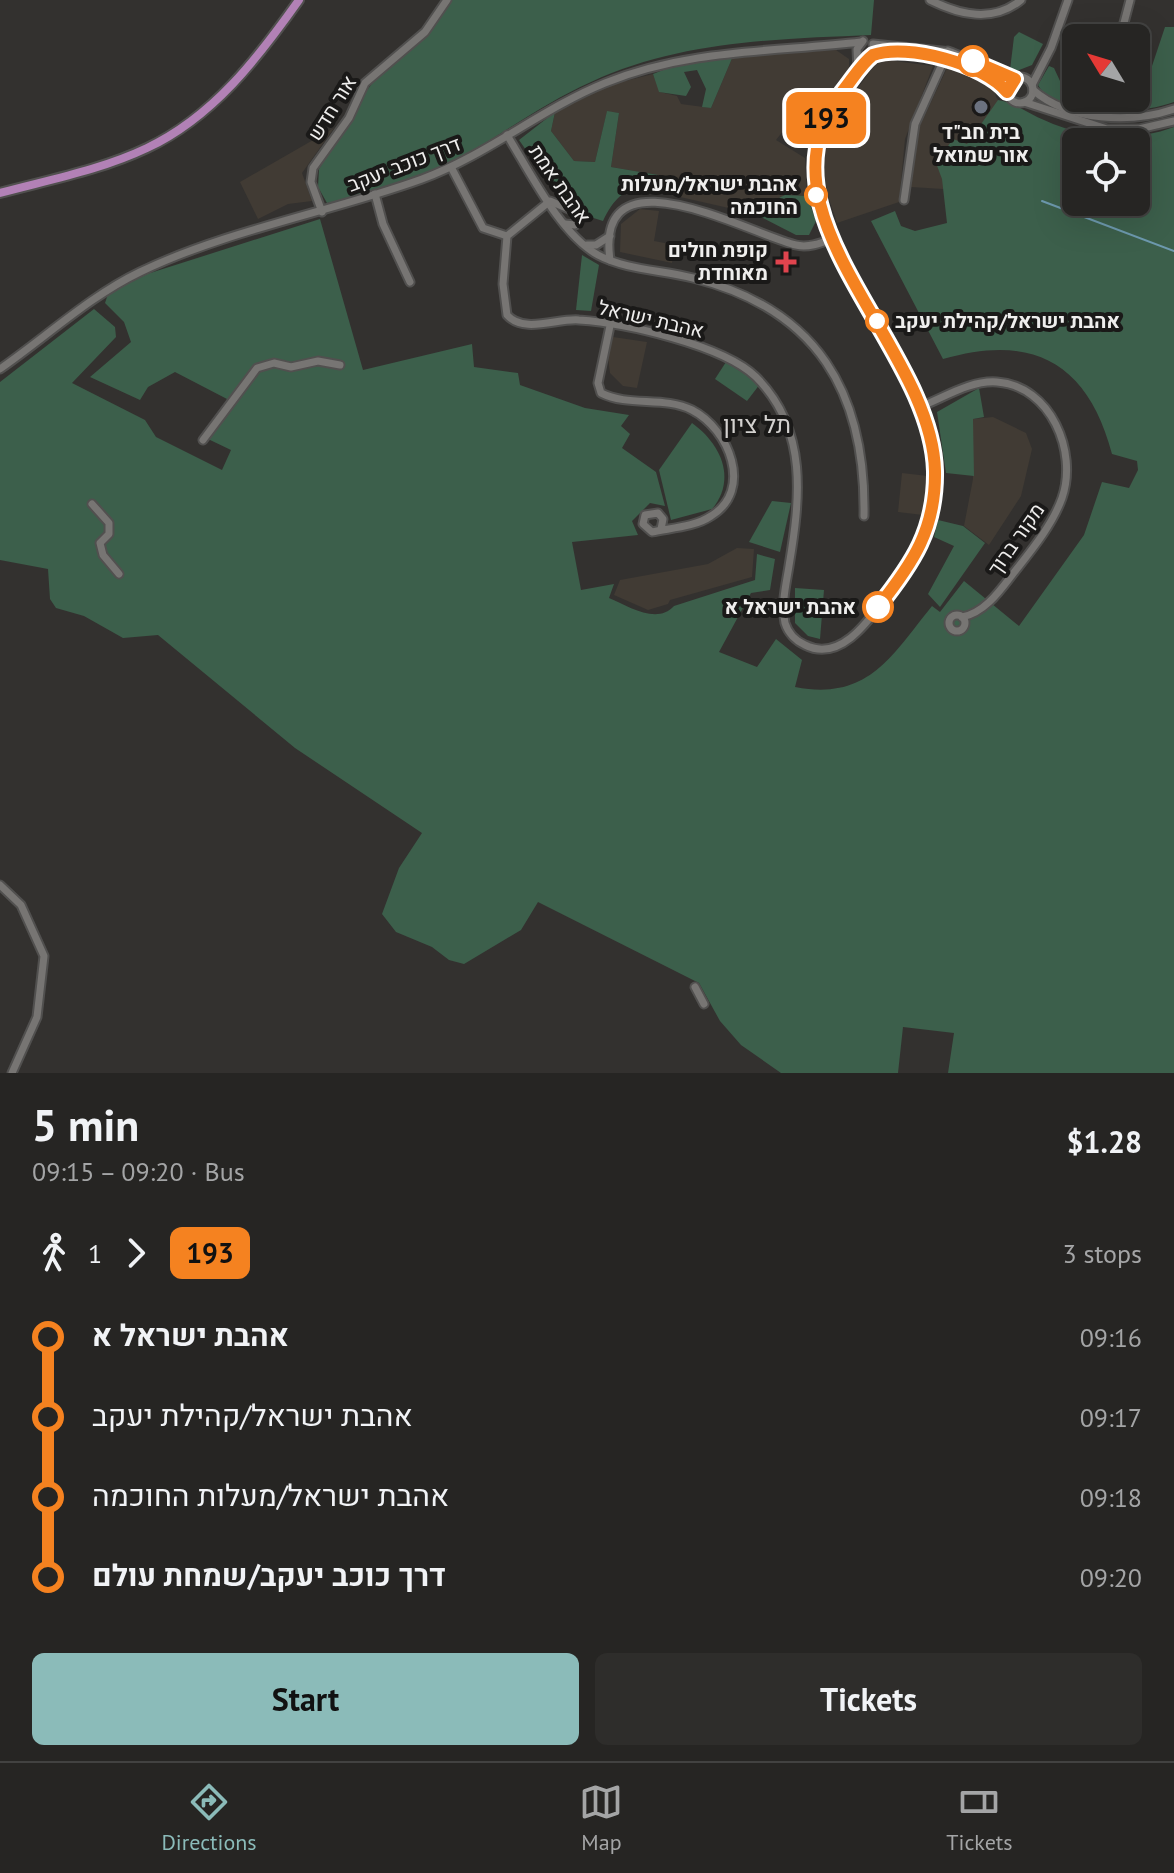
<!DOCTYPE html>
<meta charset="utf-8">
<style>
body{margin:0;font-family:"PT Sans",Heebo,sans-serif;background:#2e2d2b;color:#f1f3f6;height:100vh;display:flex;flex-direction:column;font-size:30px;white-space:nowrap}
*{box-sizing:border-box;margin:0}
p{font-size:26px;color:#a4a5a6}
.icon{flex:none;width:44px;height:44px;fill:none;stroke:currentColor;stroke-width:2;stroke-linecap:round;stroke-linejoin:round}
.map{position:relative;height:1073px;overflow:hidden}
.side{display:flex;flex-direction:column;background:#262523;flex:1}
.side>*{flex:none}
.badge{padding:0 16px;border-radius:12px;font-size:28px;line-height:52px}
.needle{width:52px;rotate:308deg}
.tools{position:absolute;left:1062px;top:24px;display:grid;gap:16px}
.tools a{display:grid;place-items:center;width:88px;height:88px;border-radius:12px;background:#262523;box-shadow:0 8px 32px #0002,0 0 0 2px #424241;font-size:40px}
.map>.badge{position:absolute;translate:-50% -50%;box-shadow:0 0 0 4px #fff}
.legs{display:flex;align-items:center;gap:12px;height:88px;padding:0 32px;font-size:26px}
.legs p{margin-inline-start:auto}
.head{display:flex;align-items:center;justify-content:space-between;height:136px;padding:0 32px}
h1{font-size:44px;font-weight:700;line-height:60px}
.button{display:flex;gap:16px;margin-top:auto;padding:16px 32px}
.button a{flex:1;height:92px;border-radius:12px;background:#8bbbb9;color:#111;font-size:32px;font-weight:700;line-height:92px;text-align:center}
.button a+a{background:#2e2d2b;color:#f1f3f6}
ul{padding:0 32px;list-style:none}
li{display:flex;align-items:center;gap:28px;height:80px;font-size:30px}
li i{display:grid;place-items:center;width:12px;height:100%;margin:0 10px;background:currentColor}
li i::after{content:'';width:20px;height:20px;margin:-10px;border:6px solid;border-radius:50%;background:#262523}
li p{margin-inline-start:auto}
li:first-child i{background:linear-gradient(#0000 50%,currentColor 0)}
li:last-child i{background:linear-gradient(currentColor 50%,#0000 0)}
.menu{display:flex;justify-content:space-around;align-items:center;height:112px;border-top:2px solid #424241;background:#262523;font-size:22px;color:#a4a5a6}
.menu a{display:grid;justify-items:center;gap:4px}
.menu .active{color:#8bbbb9}
.map>svg:first-child{display:block}
</style>
<div class="map">
<svg width="1174" height="1073" viewBox="0 0 1174 1073">
<rect width="100%" height="100%" fill="#33312f"/>
<!-- built -->
<g fill="#413b34">
<path d="M836,50L849,59V68L819,111L809,136L790,122L776,140L805,158L807,196L785,195L764,205L755,214L667,194L669,177L611,167L619,113L607,112L595,162L574,161L551,131L555,112L613,84L653,74L660,92L677,96L681,104L711,108L733,56Z"/>
<path d="M879,59L933,66L905,139L899,202L837,223L827,193L823,163L825,147L836,118Z"/>
<path d="M948,66L994,85L996,97L1008,114L969,171L943,189L911,187L919,128Z"/>
<path d="M334,128L302,173L312,201L288,204L258,219L240,182Z"/>
<path d="M640,209L659,211L654,241L675,245L672,263L620,252L621,224Z"/>
<path d="M613,337L647,342L637,388L623,386L610,373L608,358Z"/>
<path d="M993,417L1026,433L1032,449L1021,496L989,545L964,526L973,479V419Z"/>
<path d="M902,473L928,476L923,515L898,512Z"/>
<path d="M737,548L754,549L752,577L670,600L668,604L648,610L614,595L620,580L708,564Z"/>
</g>
<!-- green -->
<g fill="#3c5f4b" fill-rule="evenodd">
<path d="M452,0H874L871,35C777,39 679,41 591,82C548,101 510,129 470,152C428,176 374,196 327,203L318,187L319,169L361,98L374,81L429,33Z"/>
<path d="M1165,27H1174V102C1144,114 1056,119 1038,85L1049,66L1054,68L1060,81L1076,86V98H1136V69L1150,72Z"/>
<path d="M1019,32L1043,44L1032,65L1014,72L1010,70L1014,37Z"/>
<path d="M733,56L711,108L702,107L706,89L697,70L684,72L691,87L686,96L659,92L653,74L673,66Z"/>
<path d="M998,100C1013,102 1029,114 1044,120C1086,139 1131,143 1174,127V1073H948L954,1033L903,1027L898,1073H781L741,1045L720,1021L699,983L538,902L521,930L464,964L449,960L432,947L396,932L382,914L399,868L422,833L295,748L158,635L123,638L84,616L56,608L50,599L48,569L0,560V382L94,309L115,327L116,337L72,383L145,420L156,437L222,470L231,450L208,439L227,399L175,372L148,387L140,400L90,377L131,342L124,322L105,303L108,294L147,274L320,219L363,370L472,344L474,367L518,373L520,385L585,408L629,415L621,426L630,434L622,448L656,472L665,506L650,503L632,521L638,535L572,542L581,590L614,584L609,598C628,606 657,625 674,606L755,580L757,554L775,559L770,590L751,593L719,652L757,667L776,639L802,660L795,687C868,701 891,657 932,606L940,612L964,581L1019,626L1084,535L1102,482L1129,488L1138,470L1137,461L1112,454C1088,362 1032,333 943,359L871,221L895,211L901,226L915,231L947,223L942,179L936,163L953,139L967,144ZM1076,142H1136V202H1076Z"/>
<path d="M607,111L619,113L611,167L670,177L667,194C635,182 618,189 603,221L584,215L582,208L556,193L519,140L555,112L551,131L574,161L595,162Z"/>
<path d="M785,195L807,196L816,221L809,235H796L755,214L764,205Z"/>
<path d="M582,255L599,265L591,311L576,310Z"/>
<path d="M726,362L760,384L747,401L715,379Z"/>
<path d="M979,388L984,417L973,419L974,476L946,473L937,412Z"/>
<path d="M692,423C721,444 737,479 712,509L671,520L659,470Z"/>
<path d="M772,501L791,503L780,552L749,542Z"/>
<path d="M938,520L963,526L985,543L940,607L928,594L954,546L934,537Z"/>
<path d="M795,588L824,590L820,639L808,636L795,623Z"/>
</g>
<g fill="none" stroke-linecap="round" stroke-linejoin="round">
<!-- stream -->
<path stroke="#6d99ae" stroke-width="2" d="M1042,201L1174,251"/>
<defs>
<g id="minor">
<path d="M930,0C960,15 993,23 1021,0"/>
<path d="M1120,38L1130,0"/>
<path d="M873,44L951,52L1015,79"/>
<path d="M873,55C908,43 984,64 1007,92"/>
<path d="M858,70L857,49L863,41"/>
<circle cx="1020" cy="90" r="13"/>
<path d="M1032,85L1051,48L1068,0"/>
<path d="M1033,90C1069,121 1130,124 1174,109"/>
<path d="M1024,102L1107,129H1139L1174,121"/>
<path d="M507,135C530,172 560,234 598,255C626,270 663,270 693,278C818,309 866,393 864,516"/>
<path d="M451,167L483,228L507,236"/>
<path d="M375,194L383,224L410,282"/>
<path d="M904,200L915,124L948,51"/>
<path d="M322,212L311,182L313,168L349,118L365,83L425,32L447,0"/>
<path d="M565,224L575,225L578,213L550,201L507,236L503,284L507,315C524,334 557,318 579,320C625,323 723,345 756,377C809,430 800,500 789,566C786,585 781,604 785,623C788,633 796,641 805,645C845,665 876,609 896,584C984,473 900,365 845,262C826,228 808,190 815,149C821,115 846,85 869,58"/>
<path d="M587,245H596L610,236"/>
<path d="M610,260C594,146 750,234 796,245C808,248 821,243 832,239"/>
<path d="M610,326L598,383L601,393C629,407 664,396 692,410C729,429 754,490 711,516C695,527 670,528 652,532L643,524L645,515L658,513L663,519L661,529"/>
<path d="M0,369C46,337 90,296 140,272C227,230 331,212 422,179C487,155 541,109 605,83C688,49 774,52 861,42"/>
<path d="M922,406C945,397 971,380 997,382C1051,386 1078,452 1062,498C1052,526 1030,552 1012,575C999,592 984,613 962,617"/>
<path d="M203,440L257,368L274,363L291,367L318,361L340,365"/>
<path d="M92,504L109,523V534L100,543L103,555L119,574"/>
<path d="M757,609L784,611"/>
<circle cx="957" cy="623" r="8"/>
<path d="M0,885L21,905L44,956L37,1017L12,1073"/>
<path d="M695,987L704,1004"/>
</g>
<path id="major" d="M0,193C48,180 101,170 147,148C213,117 258,58 299,0"/>
</defs>
<!-- minor casing -->
<use href="#minor" stroke="#51504f" stroke-width="11"/>
<!-- major casing -->
<use href="#major" stroke="#51504f" stroke-width="12"/>
<!-- minor -->
<use href="#minor" stroke="#777573" stroke-width="7"/>
<!-- major -->
<use href="#major" stroke="#b281b6" stroke-width="8"/>
</g>
<g fill="none" stroke-linecap="round" stroke-linejoin="round">
<defs>
<path id="line-1" d="M878,607C913,563 936,529 935,471C932,344 748,214 842,92C852,80 861,64 873,55C908,43 984,64 1007,92L1015,79L973,61"/>
</defs>
<!-- line-1 casing -->
<use href="#line-1" stroke="#fff" stroke-width="18"/>
<!-- line-1 -->
<use href="#line-1" stroke="#f58220" stroke-width="12"/>
</g>
<!-- markers -->
<g fill="#fff" stroke="#f58220" stroke-width="4">
<circle cx="973" cy="61" r="14"/>
<circle cx="816" cy="195" r="10"/>
<circle cx="877" cy="321" r="10"/>
<circle cx="878" cy="607" r="14"/>
</g>
<circle fill="#6b7280" stroke="#1a1918" stroke-width="3" cx="981" cy="107" r="8"/>
<path fill="#e0444e" stroke="#1a1918" stroke-width="3" d="M782 250h8v8h8v8h-8v8h-8v-8h-8v-8h8z"/>
<g text-anchor="middle" dominant-baseline="central" stroke-width="8" stroke-linejoin="round" paint-order="stroke">
<!-- street labels -->
<g font-size="20" fill="#efeeed" stroke="#1a1918">
<text transform="translate(332 108) rotate(-58)">אור חדש</text>
<text transform="translate(404 164) rotate(-21)">דרך כוכב יעקב</text>
<text transform="translate(560 184) rotate(55)">אהבת אמת</text>
<text transform="translate(651 319) rotate(13)">אהבת ישראל</text>
<text transform="translate(1016 539) rotate(-55)">מקור ברוך</text>
</g>
<!-- poi labels -->
<g font-size="20" font-weight="bold" fill="#efeeed" stroke="#1a1918">
<text x="981" y="132">בית חב"ד<tspan x="981" dy="23">אור שמואל</tspan></text>
<text x="768" y="250" text-anchor="end">קופת חולים<tspan x="768" dy="23">מאוחדת</tspan></text>
</g>
<!-- stop labels -->
<g font-size="20" font-weight="bold" fill="#efeeed" stroke="#1a1918" text-anchor="end">
<text x="798" y="184">אהבת ישראל/מעלות<tspan x="798" dy="23">החוכמה</tspan></text>
<text x="895" y="321" text-anchor="start">אהבת ישראל/קהילת יעקב</text>
<text x="856" y="607">אהבת ישראל א</text>
</g>
<!-- quarter labels -->
<g font-size="24" fill="#d3d1cf" stroke="#1a1918">
<text x="757" y="424">תל ציון</text>
</g>
</g>
</svg>
<div class="tools">
<a><svg class="needle" viewBox="-14 -14 28 28"><path d="M0-13l5 13h-10z" fill="#e53935"/><path d="M0 13l5-13h-10z" fill="#a4a5a6"/></svg></a>
<a><svg class="icon" aria-label="locate" viewBox="0 0 24 24"><circle cx="12" cy="12" r="6"/><path d="M12 2v4M12 18v4M2 12h4M18 12h4"/></svg></a>
</div>
<b class="badge" style="left:826px;top:118px;background:#f58220;color:#111">193</b>
</div>
<section class="side">
<div class="head"><div><h1>5 min</h1><p>09:15 – 09:20 · Bus</p></div><b>$1.28</b></div>
<div class="legs"><svg class="icon" aria-label="walk" viewBox="0 0 24 24"><circle cx="13" cy="4" r="2"/><path d="M13 8l-2 6 4 7M11 14l-3 7M7 12l3-4h3l4 4"/></svg>1<svg class="icon" aria-label="forward" viewBox="0 0 24 24"><path d="M9 5l7 7-7 7"/></svg><b class="badge" style="background:#f58220;color:#111">193</b><p>3 stops</p></div>
<ul>
<li><i style="color:#f58220"></i><b>אהבת ישראל א</b><p>09:16</p></li>
<li><i style="color:#f58220"></i><span>אהבת ישראל/קהילת יעקב</span><p>09:17</p></li>
<li><i style="color:#f58220"></i><span>אהבת ישראל/מעלות החוכמה</span><p>09:18</p></li>
<li><i style="color:#f58220"></i><b>דרך כוכב יעקב/שמחת עולם</b><p>09:20</p></li>
</ul>
<div class="button"><a>Start</a><a>Tickets</a></div>
</section>
<nav class="menu">
<a class="active"><svg class="icon" aria-label="directions" viewBox="0 0 24 24"><path d="M12 3l9 9-9 9-9-9zM9 14v-3h6M13 9l2 2-2 2"/></svg>Directions</a>
<a><svg class="icon" aria-label="map" viewBox="0 0 24 24"><path d="M3 6l6-2 6 2 6-2v14l-6 2-6-2-6 2zM9 4v14M15 6v14"/></svg>Map</a>
<a><svg class="icon" aria-label="tickets" viewBox="0 0 24 24"><path d="M3 7h18v10H3zM15 7v10"/></svg>Tickets</a>
</nav>
